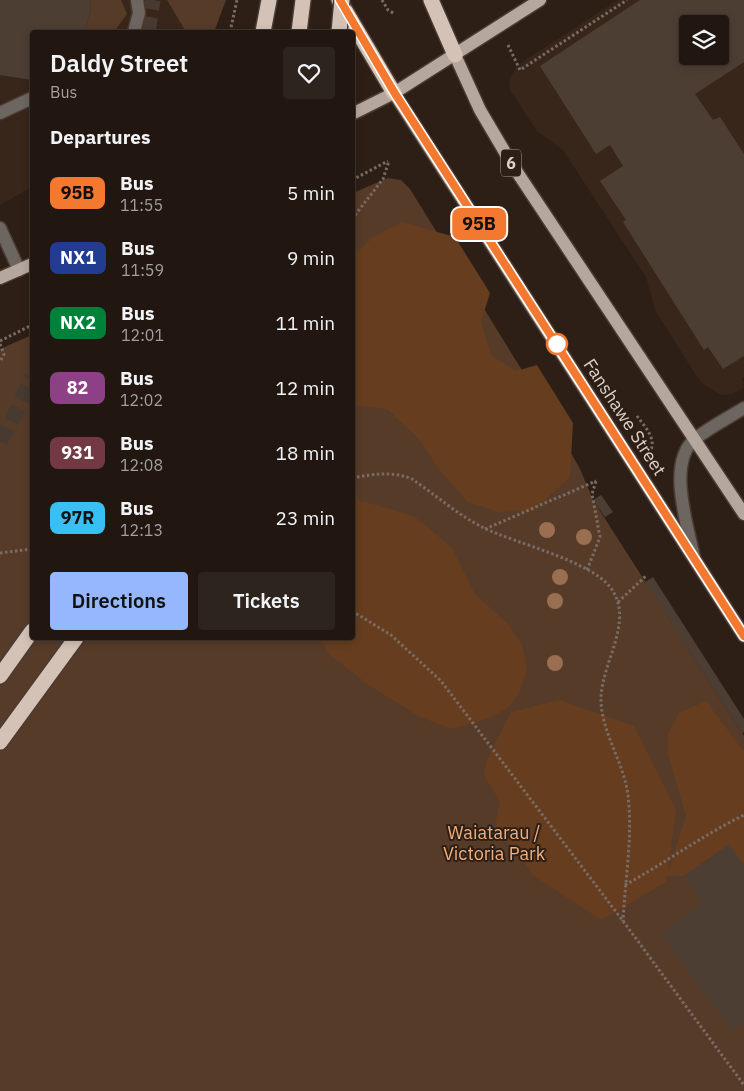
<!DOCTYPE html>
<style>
body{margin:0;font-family:"IBM Plex Sans",sans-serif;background:#2e241e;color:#f1f3f6;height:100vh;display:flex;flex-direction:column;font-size:19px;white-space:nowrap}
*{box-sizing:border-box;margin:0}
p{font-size:16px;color:#a29f9f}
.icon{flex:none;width:28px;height:28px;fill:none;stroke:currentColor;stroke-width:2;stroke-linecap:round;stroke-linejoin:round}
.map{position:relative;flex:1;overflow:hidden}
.details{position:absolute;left:30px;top:30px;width:325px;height:610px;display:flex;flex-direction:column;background:#221710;border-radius:5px;box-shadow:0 2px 8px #0003,0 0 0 1px #3f3630}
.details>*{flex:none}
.badge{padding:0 10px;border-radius:8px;font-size:18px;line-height:32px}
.controls{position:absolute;left:679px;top:15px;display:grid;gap:10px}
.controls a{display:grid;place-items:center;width:50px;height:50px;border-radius:5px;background:#221710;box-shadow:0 2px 8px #0003,0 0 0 1px #3f3630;font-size:25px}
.map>.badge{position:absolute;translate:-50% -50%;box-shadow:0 0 0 2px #fff}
h2{padding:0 20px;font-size:19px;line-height:45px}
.round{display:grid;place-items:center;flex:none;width:52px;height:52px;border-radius:5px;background:#2e241e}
.overview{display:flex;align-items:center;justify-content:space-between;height:85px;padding:0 20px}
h1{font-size:24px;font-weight:600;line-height:38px}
.action{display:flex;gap:10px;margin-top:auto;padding:10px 20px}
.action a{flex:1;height:58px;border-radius:5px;background:#96b6fd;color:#111;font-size:20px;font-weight:600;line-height:58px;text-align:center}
.action a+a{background:#2e241e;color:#f1f3f6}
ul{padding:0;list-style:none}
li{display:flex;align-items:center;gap:15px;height:65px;padding:0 20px}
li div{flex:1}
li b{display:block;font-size:19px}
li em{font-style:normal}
li .badge{min-width:55px;font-weight:700;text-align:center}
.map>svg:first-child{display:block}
</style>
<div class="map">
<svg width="744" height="1091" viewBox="0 0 744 1091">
<rect width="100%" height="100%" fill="#2d1f16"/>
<!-- built -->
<g fill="#39261a" fill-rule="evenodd">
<path d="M0,0H222L212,32H32V187L0,205Z"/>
<path d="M618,0H744V377L742,378L744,388L732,394L721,395L703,384L698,378L656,312L646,277L563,150L537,131L510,90L509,81L515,69L521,63ZM688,24H720V56H688Z"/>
</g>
<!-- green -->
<g fill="#573b29">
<path d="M90,0H121L127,14L114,32H85L91,8Z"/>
<path d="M167,0H226L214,32H186Z"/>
<path d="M388,178L401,180L410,189L549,414L580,469L593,500L744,736V1091H0V349L32,335V638H352L353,193Z"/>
</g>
<!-- forest -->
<g fill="#663d1e">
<path d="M402,222L455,237L490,293L481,322L491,355L516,371L537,365L573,423L570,477L533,511L498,512L468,502L441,472L418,438L387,409L353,405V257L373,237Z"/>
<path d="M353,480L358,500L414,516L452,548L475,594L507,623L522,644L527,669L519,693L509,707L490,718L452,729L420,717L370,686L331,656L319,638H352Z"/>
<path d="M559,700L634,726L676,810L668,872L686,816L668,754V734L679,713L706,701L744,752V865L684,876H667L666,882L601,920L533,875L513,847L494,831L500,802L484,775L487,760L511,712Z"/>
</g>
<!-- building -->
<g fill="#4d3e34" fill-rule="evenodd">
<path d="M0,0H90L91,8L85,32H32V80L0,75Z"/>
<path d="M640,0H744V62L695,94L713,120L720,117L744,154V356L723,369L708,347L704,350L623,222L626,220L600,181L623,166L610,145L596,154L540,66ZM688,24H720V56H688Z"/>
<path d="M601,495L613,512L605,517L593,500Z"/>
<path d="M653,577L744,719V732L742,733L645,582Z"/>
<path d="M729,844L744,865V1023L732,1031L661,933L703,903L684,876Z"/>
</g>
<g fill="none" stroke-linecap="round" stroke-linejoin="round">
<!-- highway-tunnel -->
<g stroke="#473a31" stroke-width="15" stroke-dasharray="15 8" stroke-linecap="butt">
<path d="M148,32L153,0"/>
<path d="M0,441L14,417L32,376"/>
</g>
<defs>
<g id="minor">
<path d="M134,32L139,13L137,0"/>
<path d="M0,113L32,98"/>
<path d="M0,228L19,270"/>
<path d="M694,558C688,526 666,463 695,439C710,427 728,418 744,408"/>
</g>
<g id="major">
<path d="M455,55L480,110L513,166L744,514"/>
<path d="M394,93L744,636"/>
<path d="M352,114L394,93L540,0"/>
<path d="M0,278L32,264"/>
</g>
<g id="highway">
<path d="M339,0L394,93"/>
<path d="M431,0L455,55"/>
<path d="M263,32L269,0"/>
<path d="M299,32L303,0"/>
<path d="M0,676L32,631"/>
<path d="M0,742L76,638"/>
</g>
</defs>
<!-- minor casing -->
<use href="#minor" stroke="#493b33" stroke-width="15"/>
<!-- major casing -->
<use href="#major" stroke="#493b33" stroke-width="15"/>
<!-- highway casing -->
<use href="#highway" stroke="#493b33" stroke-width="18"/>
<!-- path -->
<g stroke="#786c65" stroke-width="3" stroke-dasharray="2.5 2.5" stroke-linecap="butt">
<path d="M382,0L388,10L395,14"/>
<path d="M230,32L237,0"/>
<path d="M508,45L520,70L627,0"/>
<path d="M352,180L388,161"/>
<path d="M352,219L383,179L389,161"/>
<path d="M0,341L32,325"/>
<path d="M0,344L4,354L0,362"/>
<path d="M637,416C644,426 656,437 651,450"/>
<path d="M352,478C374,474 392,471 412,479C434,494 461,517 484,528C515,543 590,561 610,587C636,620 601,663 601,699C601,730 621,758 627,789C634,830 625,879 623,921"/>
<path d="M485,529L596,481"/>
<path d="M0,553L32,549"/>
<path d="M587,570L600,537L592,494L596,481"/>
<path d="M618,602L647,575"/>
<path d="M352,611L391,635L441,681L623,921L744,1085"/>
<path d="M625,885C665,863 703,835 744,815"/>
</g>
<!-- minor -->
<use href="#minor" stroke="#6c6560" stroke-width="12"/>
<!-- major -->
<use href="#major" stroke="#b6a79e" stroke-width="12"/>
<!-- highway -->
<use href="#highway" stroke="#d4c2b6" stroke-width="15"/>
<defs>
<path id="highway-bridge" d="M339,32L342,0"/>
</defs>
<!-- highway-bridge casing -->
<use href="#highway-bridge" stroke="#493b33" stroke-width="18" stroke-linecap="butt"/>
<!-- highway-bridge -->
<use href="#highway-bridge" stroke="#d4c2b6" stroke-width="15"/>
</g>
<!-- trees -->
<g fill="#9a6e50">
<circle cx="547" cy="530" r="8"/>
<circle cx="584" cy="537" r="8"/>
<circle cx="560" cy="577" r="8"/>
<circle cx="555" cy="601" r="8"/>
<circle cx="555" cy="663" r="8"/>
</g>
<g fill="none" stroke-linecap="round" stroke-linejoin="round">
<defs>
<path id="line" d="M340,0L394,92L744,636"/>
</defs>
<!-- line casing -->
<use href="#line" stroke="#fff" stroke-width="11"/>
<!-- line -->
<use href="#line" stroke="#f47930" stroke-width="8"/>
</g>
<!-- markers -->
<circle fill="#fff" stroke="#f47930" stroke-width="2.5" cx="557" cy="344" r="10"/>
<g text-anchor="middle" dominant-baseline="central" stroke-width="4" stroke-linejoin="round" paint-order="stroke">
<!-- shield labels -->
<rect fill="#2d1f16" stroke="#a69c95" stroke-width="1" x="501" y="149.5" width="20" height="27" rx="4"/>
<g font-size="16" font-weight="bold" fill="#dad1cb">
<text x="511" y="163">6</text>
</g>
<!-- street labels -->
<g font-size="18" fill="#dad1cb" stroke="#2d1f16">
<text transform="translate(625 417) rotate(57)">Fanshawe Street</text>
</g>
<!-- park labels -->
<g font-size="18" fill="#f4af7f" stroke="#2d1f16">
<text x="494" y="832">Waiatarau /<tspan x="494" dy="21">Victoria Park</tspan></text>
</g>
</g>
</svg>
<div class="controls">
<a><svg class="icon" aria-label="layers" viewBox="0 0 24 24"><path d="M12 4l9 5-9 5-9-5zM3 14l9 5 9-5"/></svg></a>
</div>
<b class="badge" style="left:479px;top:224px;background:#f47930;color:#111">95B</b>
<section class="details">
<div class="overview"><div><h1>Daldy Street</h1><p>Bus</p></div><a class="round"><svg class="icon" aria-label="heart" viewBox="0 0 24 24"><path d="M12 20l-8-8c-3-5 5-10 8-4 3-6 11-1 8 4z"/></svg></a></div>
<h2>Departures</h2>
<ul>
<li><span class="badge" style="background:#f47930;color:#111">95B</span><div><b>Bus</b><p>11:55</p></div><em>5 min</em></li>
<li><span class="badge" style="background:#223c91;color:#fff">NX1</span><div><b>Bus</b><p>11:59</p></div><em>9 min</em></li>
<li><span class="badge" style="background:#00813a;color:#fff">NX2</span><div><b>Bus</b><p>12:01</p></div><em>11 min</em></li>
<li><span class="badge" style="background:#8d4086;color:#fff">82</span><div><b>Bus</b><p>12:02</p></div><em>12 min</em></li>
<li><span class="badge" style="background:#723942;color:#fff">931</span><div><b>Bus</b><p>12:08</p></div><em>18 min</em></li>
<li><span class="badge" style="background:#38bff3;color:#111">97R</span><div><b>Bus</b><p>12:13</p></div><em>23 min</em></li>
</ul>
<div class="action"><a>Directions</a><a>Tickets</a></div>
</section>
</div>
